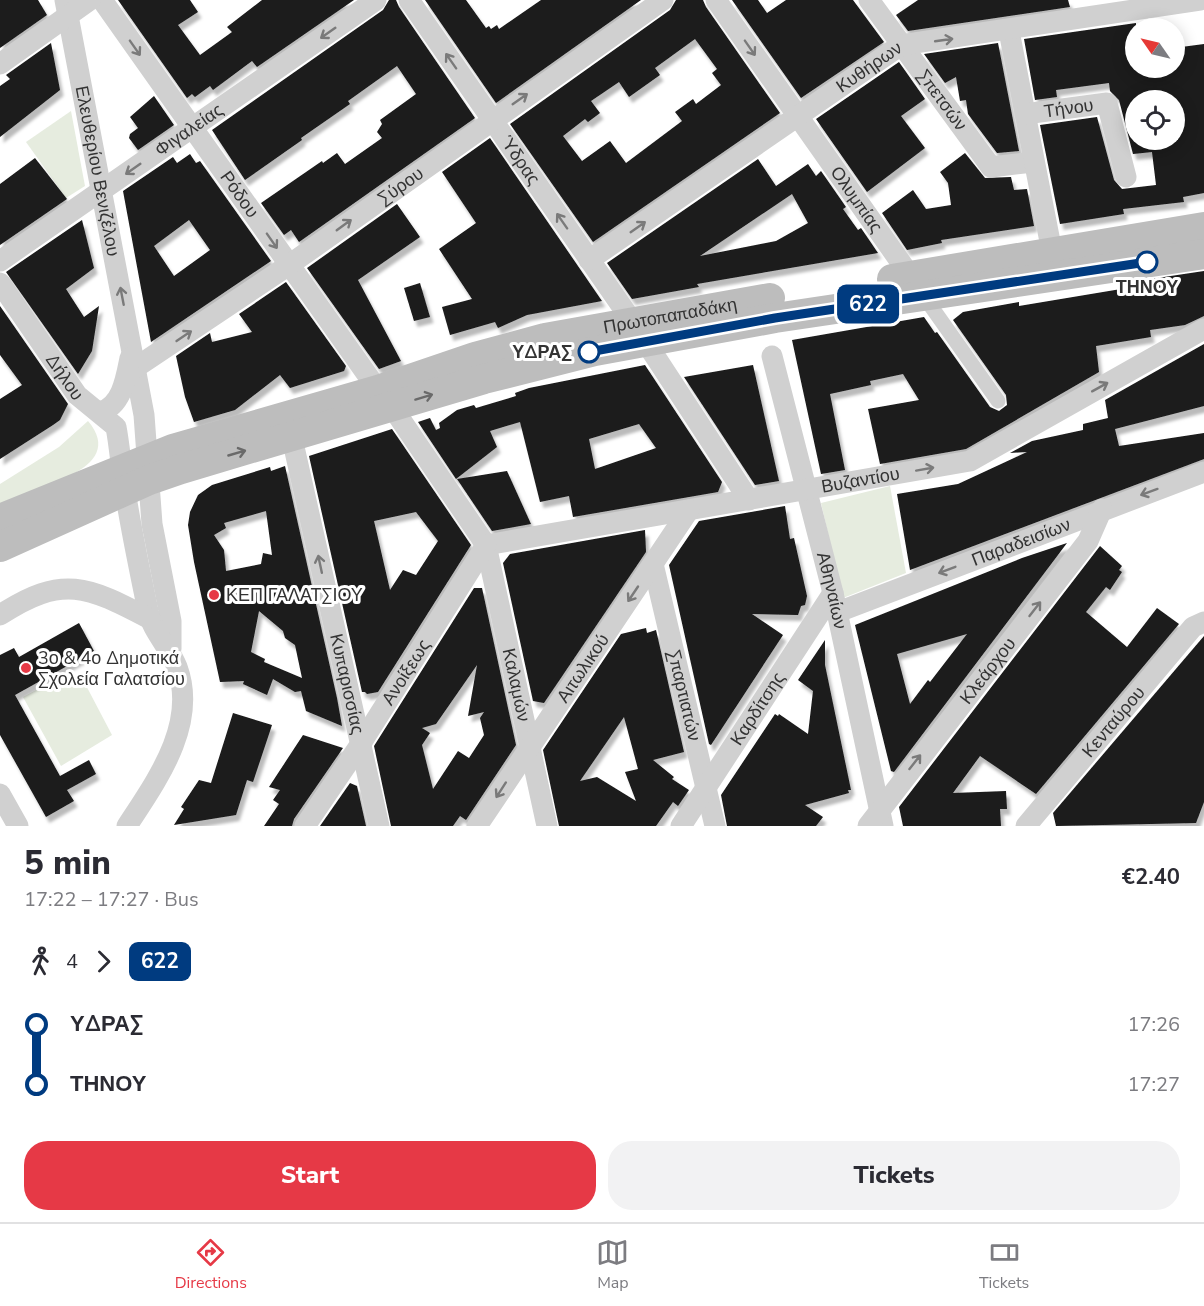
<!DOCTYPE html>
<meta charset="utf-8">
<style>
body{margin:0;font-family:"Nunito Sans",sans-serif;background:#f2f2f3;color:#2b2b33;height:100vh;display:flex;flex-direction:column;font-size:22px;white-space:nowrap}
*{box-sizing:border-box;margin:0}
p{font-size:20px;color:#7c7c81}
.icon{flex:none;width:33px;height:33px;fill:none;stroke:currentColor;stroke-width:2;stroke-linecap:round;stroke-linejoin:round}
.map{position:relative;height:826px;overflow:hidden}
.panel{display:flex;flex-direction:column;background:#fff;flex:1}
.panel>*{flex:none}
.badge{padding:0 12px;border-radius:9px;font-size:21px;line-height:39px}
.needle{width:39px;rotate:304deg}
.buttons{position:absolute;left:1125px;top:18px;display:grid;gap:12px}
.buttons a{display:grid;place-items:center;width:60px;height:60px;border-radius:50%;background:#fff;box-shadow:0 3px 15px #0003;font-size:30px}
.map>.badge{position:absolute;translate:-50% -50%;box-shadow:0 0 0 3px #fff}
.legs{display:flex;align-items:center;gap:9px;height:66px;padding:0 24px;font-size:20px}
.legs p{margin-inline-start:auto}
.headline{display:flex;align-items:center;justify-content:space-between;height:102px;padding:0 24px}
h1{font-size:33px;font-weight:800;line-height:45px}
.action{display:flex;gap:12px;margin-top:auto;padding:12px 24px}
.action a{flex:1;height:69px;border-radius:24px;background:#e63946;color:#fff;font-size:24px;font-weight:800;line-height:69px;text-align:center}
.action a+a{background:#f2f2f3;color:#2b2b33}
ul{padding:0 24px;list-style:none}
li{display:flex;align-items:center;gap:21px;height:60px;font-size:22px}
li i{display:grid;place-items:center;width:9px;height:100%;margin:0 8px;background:currentColor}
li i::after{content:'';width:15px;height:15px;margin:-8px;border:4px solid;border-radius:50%;background:#fff}
li p{margin-inline-start:auto}
li:first-child i{background:linear-gradient(#0000 50%,currentColor 0)}
li:last-child i{background:linear-gradient(currentColor 50%,#0000 0)}
.tab-bar{display:flex;justify-content:space-around;align-items:center;height:84px;border-top:2px solid #e1e1e2;background:#fff;font-size:16px;color:#7c7c81}
.tab-bar a{display:grid;justify-items:center;gap:3px}
.tab-bar .on{color:#e63946}
.map>svg:first-child{display:block}
</style>
<div class="map">
<svg width="1204" height="826" viewBox="0 0 1204 826">
<defs>
<filter id="shadow"><feDropShadow dx="3.5" dy="6" stdDeviation="1.5" flood-color="#0004"/></filter>
</defs>
<rect width="100%" height="100%" fill="#fff"/>
<!-- green -->
<g fill="#e6ecdf">
<path d="M71,111L85,186L66,198L26,142Z"/>
<path d="M88,421C130,471 32,487 0,504V484L59,447Z"/>
<path d="M890,486L906,573L843,598L821,503Z"/>
<path d="M80,674L112,735L61,766L23,697L55,680L59,686Z"/>
</g>
<!-- building -->
<g fill="#1a1a1a" fill-rule="evenodd" filter="url(#shadow)">
<path d="M0,0H38L47,15L0,48Z"/>
<path d="M118,0H190L198,12L178,25L200,55L232,32L227,27L262,0H354L257,67L252,61L213,90L210,86L195,97L192,94L187,98Z"/>
<path d="M389,0H396L399,7L475,118L299,242L291,230L284,235L261,203L322,161L323,163L337,153L345,164L382,138L377,132L382,124L380,120L416,94L397,66L348,101L350,104L301,138L302,140L245,180L212,130L383,10Z"/>
<path d="M425,0H466L486,28L489,26L491,29L497,25L499,29L541,0H641L496,103Z"/>
<path d="M676,0H703L706,7L780,113L593,242L510,124L670,10ZM695,39L717,69L712,73L721,85L696,104L693,99L675,112L682,121L626,163L610,141L582,161L563,136L585,119L588,122L600,113L591,101L619,82L629,97L660,75L655,68Z"/>
<path d="M732,0H758L767,13L786,0H853L884,42L801,98Z"/>
<path d="M918,0H1068L1070,7L908,31L896,15Z"/>
<path d="M1136,23V68H1174V48L1204,44V193L1183,197L1184,202L1123,209L1124,214L1060,224L1040,125L1097,117L1114,180L1122,189L1156,185L1152,152L1133,154L1119,100L1110,91L1109,83L1056,90L1057,97L1035,100L1024,39ZM1136,100H1174L1178,140H1136Z"/>
<path d="M51,43L60,90L0,137V86L10,79L6,75Z"/>
<path d="M998,43L1019,151L997,153L968,114L966,100L960,101L956,77L945,83L924,54Z"/>
<path d="M899,62L925,99L901,116L925,148L867,192L816,119Z"/>
<path d="M154,96L174,125L138,150L129,138L130,134L138,128L130,117Z"/>
<path d="M490,138L602,301L527,315L498,328L495,322L450,335L442,307L472,299L439,249L476,223L442,172Z"/>
<path d="M965,153L985,178L1011,177L1014,190L1027,189L1034,226L941,240L942,243L907,250L882,213L913,190L926,209L951,205L948,183L940,172Z"/>
<path d="M190,154L196,163L200,161L271,261L151,342L123,191L173,157L177,163ZM189,220L210,250L174,276L154,246Z"/>
<path d="M35,158L67,199L0,245V184Z"/>
<path d="M758,159L776,186L808,164L816,176L821,171L846,207L843,209L858,230L861,228L878,253L697,284L699,287L632,299L607,263ZM792,194L808,223L776,241L700,256Z"/>
<path d="M397,204L420,237L358,280L401,361L379,369L307,268Z"/>
<path d="M82,220L94,268L66,289L84,317L99,306L92,351L78,374L6,272Z"/>
<path d="M1204,271V316L1185,325L1150,330L1151,337L1096,346L1099,372L966,449L880,464L868,409L919,400L903,374L870,381L871,385L830,394L845,470L821,474L792,340L924,317L935,333L937,332L990,407L999,411L1007,405L1006,395L953,320L963,312L1019,302V306L1145,285L1144,280Z"/>
<path d="M286,282L346,366L344,371L290,388L280,375L235,410L194,422L185,397L176,356L210,333L212,342L252,332L239,314Z"/>
<path d="M420,283L430,317L414,321L404,288Z"/>
<path d="M0,306L68,404L60,420L53,425L0,459V399L22,385L0,355Z"/>
<path d="M1204,344V406L1115,429L1119,446L1204,433V459L910,570L897,494L958,484L1027,452L1010,453L1032,441L1083,430V424L1108,418L1105,400Z"/>
<path d="M645,365L722,482L718,492L573,517L569,496L540,502L520,422L490,431L497,447L456,479L418,422L430,418L436,430L440,428L439,423L457,410L474,405L476,408L516,396L515,393L529,388ZM639,424L656,448L595,469L589,439Z"/>
<path d="M753,365L779,481L755,485L684,377Z"/>
<path d="M392,429L471,545L378,692L367,694L365,692H362L309,456ZM416,512L438,541L416,575L403,570L390,590L374,521Z"/>
<path d="M285,466L337,698L342,726L306,711L301,691L295,692L273,679L267,695L243,684L244,681L220,682L194,562L188,525L190,512L198,495L212,485L270,467L271,471ZM266,511L272,555L263,553L261,564L226,571L224,550L214,535L226,528L224,523ZM259,611L283,631L285,638L295,645L302,678L264,662L265,659L251,652Z"/>
<path d="M507,471L531,524L492,531L457,479Z"/>
<path d="M785,506L790,539L794,538L807,596L805,605L801,606L798,615L752,614L783,635L711,745L709,744L669,565L699,521Z"/>
<path d="M645,530L646,552L544,703L533,701L503,563L510,554Z"/>
<path d="M1067,543L894,772L891,771L855,625L1022,558ZM967,634L930,682L928,680L910,704L897,654Z"/>
<path d="M1100,546L1122,566L1119,570L1122,572L1110,590L1106,587L1086,612L1127,647L1157,608L1179,624L1036,794L980,756L953,793L1006,791L1007,809H1000L1001,826H903L899,807Z"/>
<path d="M474,588H482L516,745L466,820L460,816L453,826H391L374,746ZM477,665L468,716L484,712L480,718L484,735L469,758L458,751L433,789L422,745L430,733L422,728L436,724Z"/>
<path d="M79,623L94,651L15,695L60,776L89,760L96,774L67,790L74,801L46,817L0,735V655L14,648L19,657Z"/>
<path d="M646,628L647,633L656,630L684,752L653,760L674,777L672,779L689,790L678,806L673,802L656,826H559L543,750L621,634ZM624,717L638,769L625,772L636,801L597,777L580,781Z"/>
<path d="M1204,636V802L1196,823L1056,826L1053,813Z"/>
<path d="M825,640V665L851,790H848L849,793L805,805L823,817L816,826H727L721,795L775,714L778,716L779,714L808,734L813,691L798,680Z"/>
<path d="M233,713L272,725L253,782L247,780L236,815L174,825L184,809L181,807L199,780L211,783Z"/>
<path d="M303,735L343,748L294,819L292,826H264L279,804L273,800L280,790L269,787Z"/>
<path d="M350,783L357,786L366,826H320Z"/>
</g>
<g fill="none" stroke-linecap="round" stroke-linejoin="round">
<!-- pedestrian -->
<path stroke="#d0d0d0" stroke-width="15" d="M923,295L998,401"/>
<!-- minor -->
<g stroke="#d0d0d0" stroke-width="21">
<path id="s1" d="M65,0L144,415L152,524L171,621V649"/>
<path id="s2" d="M102,0L378,390"/>
<path id="s3" d="M409,0L632,321"/>
<path id="s4" d="M716,0L916,284"/>
<path id="s5" d="M869,0L991,167L1033,162"/>
<path d="M1009,31L1052,252"/>
<path d="M0,64L90,0"/>
<path id="s6" d="M1025,114L1107,103L1126,177"/>
<path id="s7" d="M589,260L901,45L1200,0"/>
<path id="s8" d="M0,261L376,0"/>
<path id="s9" d="M0,283L77,395L116,427C120,448 121,469 125,490C131,530 140,571 148,611C152,631 170,648 177,667C198,724 157,780 127,826"/>
<path d="M645,341L749,500"/>
<path id="s10" d="M772,356L833,593L883,826"/>
<path id="s11" d="M135,368L289,265L663,0"/>
<path id="s12" d="M392,407L486,545L547,826"/>
<path d="M100,412C122,406 126,378 130,358"/>
<path id="s13" d="M292,438L379,826"/>
<path id="s14" d="M486,545L970,461L1204,329"/>
<path id="s15" d="M653,564L715,826"/>
<path id="s16" d="M838,612L1204,472"/>
<path d="M0,615C63,574 87,586 150,619"/>
<path d="M0,794L18,826"/>
<path id="s17" d="M305,826L360,745L486,545"/>
<path id="s18" d="M477,826L689,510"/>
<path id="s19" d="M681,826L833,593"/>
<path id="s20" d="M868,826L1088,541L1102,509"/>
<path id="s21" d="M1026,826L1193,627L1204,622"/>
</g>
<!-- secondary -->
<g stroke="#bdbdbd" stroke-width="30">
<path d="M892,279L1204,227"/>
<path id="s22" d="M0,519L173,449L378,390L475,357L545,338L770,298"/>
<path d="M0,547L149,480L181,469L484,379L595,351L775,318L1204,254"/>
</g>
</g>
<!-- one-way arrows -->
<defs><path id="oneway-shaft" d="M-6 0H5M1.5-3L5.5 0L1.5 3" fill="none" stroke-width="1.6" stroke-linecap="round" stroke-linejoin="round" transform="scale(1.5)"/></defs>
<g stroke="#7a7a7a">
<use href="#oneway-shaft" transform="translate(328 33) rotate(145)"/>
<use href="#oneway-shaft" transform="translate(944 40) rotate(-8)"/>
<use href="#oneway-shaft" transform="translate(135 48) rotate(55)"/>
<use href="#oneway-shaft" transform="translate(750 48) rotate(55)"/>
<use href="#oneway-shaft" transform="translate(451 61) rotate(-125)"/>
<use href="#oneway-shaft" transform="translate(520 99) rotate(-35)"/>
<use href="#oneway-shaft" transform="translate(133 169) rotate(145)"/>
<use href="#oneway-shaft" transform="translate(562 221) rotate(-125)"/>
<use href="#oneway-shaft" transform="translate(344 225) rotate(-36)"/>
<use href="#oneway-shaft" transform="translate(638 227) rotate(-35)"/>
<use href="#oneway-shaft" transform="translate(272 241) rotate(55)"/>
<use href="#oneway-shaft" transform="translate(122 296) rotate(-101)"/>
<use href="#oneway-shaft" transform="translate(184 336) rotate(-34)"/>
<use href="#oneway-shaft" transform="translate(1100 387) rotate(-29)"/>
<use href="#oneway-shaft" transform="translate(925 469) rotate(-10)"/>
<use href="#oneway-shaft" transform="translate(1149 492) rotate(160)"/>
<use href="#oneway-shaft" transform="translate(320 564) rotate(-102)"/>
<use href="#oneway-shaft" transform="translate(947 570) rotate(159)"/>
<use href="#oneway-shaft" transform="translate(633 594) rotate(124)"/>
<use href="#oneway-shaft" transform="translate(1035 609) rotate(-52)"/>
<use href="#oneway-shaft" transform="translate(915 762) rotate(-52)"/>
<use href="#oneway-shaft" transform="translate(501 790) rotate(123)"/>
</g>
<g stroke="#6a6a6a">
<use href="#oneway-shaft" transform="translate(424 397) rotate(-17)"/>
<use href="#oneway-shaft" transform="translate(237 453) rotate(-16)"/>
</g>
<g fill="none" stroke-linecap="round" stroke-linejoin="round">
<defs>
<path id="line-1" d="M589,352L775,318L1147,262"/>
</defs>
<!-- line-1 casing -->
<use href="#line-1" stroke="#fff" stroke-width="14"/>
<!-- line-1 -->
<use href="#line-1" stroke="#003b80" stroke-width="9"/>
</g>
<!-- markers -->
<g fill="#fff" stroke="#003b80" stroke-width="3">
<circle cx="1147" cy="262" r="10"/>
<circle cx="589" cy="352" r="10"/>
</g>
<g fill="#e63946" stroke="#fff" stroke-width="2">
<circle cx="214" cy="595" r="6"/>
<circle cx="26" cy="668" r="6"/>
</g>
<g text-anchor="middle" dominant-baseline="central" stroke-width="6" stroke-linejoin="round" paint-order="stroke">
<!-- street labels -->
<g font-size="18" fill="#333" stroke="#fff">
<text stroke="none"><textPath href="#s7" startOffset="340">Κυθήρων</textPath></text>
<text stroke="none"><textPath href="#s5" startOffset="124">Σπετσών</textPath></text>
<text stroke="none"><textPath href="#s6" startOffset="44">Τήνου</textPath></text>
<text stroke="none"><textPath href="#s8" startOffset="230">Φιγαλείας</textPath></text>
<text stroke="none"><textPath href="#s3" startOffset="195">Ύδρας</textPath></text>
<text stroke="none"><textPath href="#s1" startOffset="174">Ελευθερίου Βενιζέλου</textPath></text>
<text stroke="none"><textPath href="#s11" startOffset="322">Σύρου</textPath></text>
<text stroke="none"><textPath href="#s2" startOffset="238">Ρόδου</textPath></text>
<text stroke="none"><textPath href="#s4" startOffset="244">Ολυμπίας</textPath></text>
<text stroke="none"><textPath href="#s22" startOffset="702">Πρωτοπαπαδάκη</textPath></text>
<text stroke="none"><textPath href="#s9" startOffset="114">Δήλου</textPath></text>
<text stroke="none"><textPath href="#s14" startOffset="380">Βυζαντίου</textPath></text>
<text stroke="none"><textPath href="#s16" startOffset="196">Παραδεισίων</textPath></text>
<text stroke="none"><textPath href="#s10" startOffset="242">Αθηναίων</textPath></text>
<text stroke="none"><textPath href="#s18" startOffset="190">Αιτωλικού</textPath></text>
<text stroke="none"><textPath href="#s20" startOffset="196">Κλεάρχου</textPath></text>
<text stroke="none"><textPath href="#s17" startOffset="184">Ανοίξεως</textPath></text>
<text stroke="none"><textPath href="#s13" startOffset="252">Κυπαρισσίας</textPath></text>
<text stroke="none"><textPath href="#s12" startOffset="310">Καλαμών</textPath></text>
<text stroke="none"><textPath href="#s15" startOffset="135">Σπαρτιατών</textPath></text>
<text stroke="none"><textPath href="#s19" startOffset="140">Καρδίτσης</textPath></text>
<text stroke="none"><textPath href="#s21" startOffset="136">Κενταύρου</textPath></text>
</g>
<!-- stop labels -->
<g font-size="18" font-weight="bold" fill="#333" stroke="#fff">
<text x="1147" y="287">ΤΗΝΟΥ</text>
<text x="572" y="352" text-anchor="end">ΥΔΡΑΣ</text>
</g>
<!-- poi labels -->
<g font-size="18" fill="#333" stroke="#fff" text-anchor="start">
<text x="226" y="595">ΚΕΠ ΓΑΛΑΤΣΙΟΥ</text>
<text x="38" y="658">3ο &amp; 4ο Δημοτικά<tspan x="38" dy="21">Σχολεία Γαλατσίου</tspan></text>
</g>
</g>
</svg>
<div class="buttons">
<a><svg class="needle" viewBox="-14 -14 28 28"><path d="M0-13l5 13h-10z" fill="#e53935"/><path d="M0 13l5-13h-10z" fill="#7c7c81"/></svg></a>
<a><svg class="icon" aria-label="locate" viewBox="0 0 24 24"><circle cx="12" cy="12" r="6"/><path d="M12 2v4M12 18v4M2 12h4M18 12h4"/></svg></a>
</div>
<b class="badge" style="left:868px;top:304px;background:#003b80;color:#fff">622</b>
</div>
<section class="panel">
<div class="headline"><div><h1>5 min</h1><p>17:22 – 17:27 · Bus</p></div><b>€2.40</b></div>
<div class="legs"><svg class="icon" aria-label="walk" viewBox="0 0 24 24"><circle cx="13" cy="4" r="2"/><path d="M13 8l-2 6 4 7M11 14l-3 7M7 12l3-4h3l4 4"/></svg>4<svg class="icon" aria-label="forward" viewBox="0 0 24 24"><path d="M9 5l7 7-7 7"/></svg><b class="badge" style="background:#003b80;color:#fff">622</b></div>
<ul>
<li><i style="color:#003b80"></i><b>ΥΔΡΑΣ</b><p>17:26</p></li>
<li><i style="color:#003b80"></i><b>ΤΗΝΟΥ</b><p>17:27</p></li>
</ul>
<div class="action"><a>Start</a><a>Tickets</a></div>
</section>
<nav class="tab-bar">
<a class="on"><svg class="icon" aria-label="directions" viewBox="0 0 24 24"><path d="M12 3l9 9-9 9-9-9zM9 14v-3h6M13 9l2 2-2 2"/></svg>Directions</a>
<a><svg class="icon" aria-label="map" viewBox="0 0 24 24"><path d="M3 6l6-2 6 2 6-2v14l-6 2-6-2-6 2zM9 4v14M15 6v14"/></svg>Map</a>
<a><svg class="icon" aria-label="tickets" viewBox="0 0 24 24"><path d="M3 7h18v10H3zM15 7v10"/></svg>Tickets</a>
</nav>
